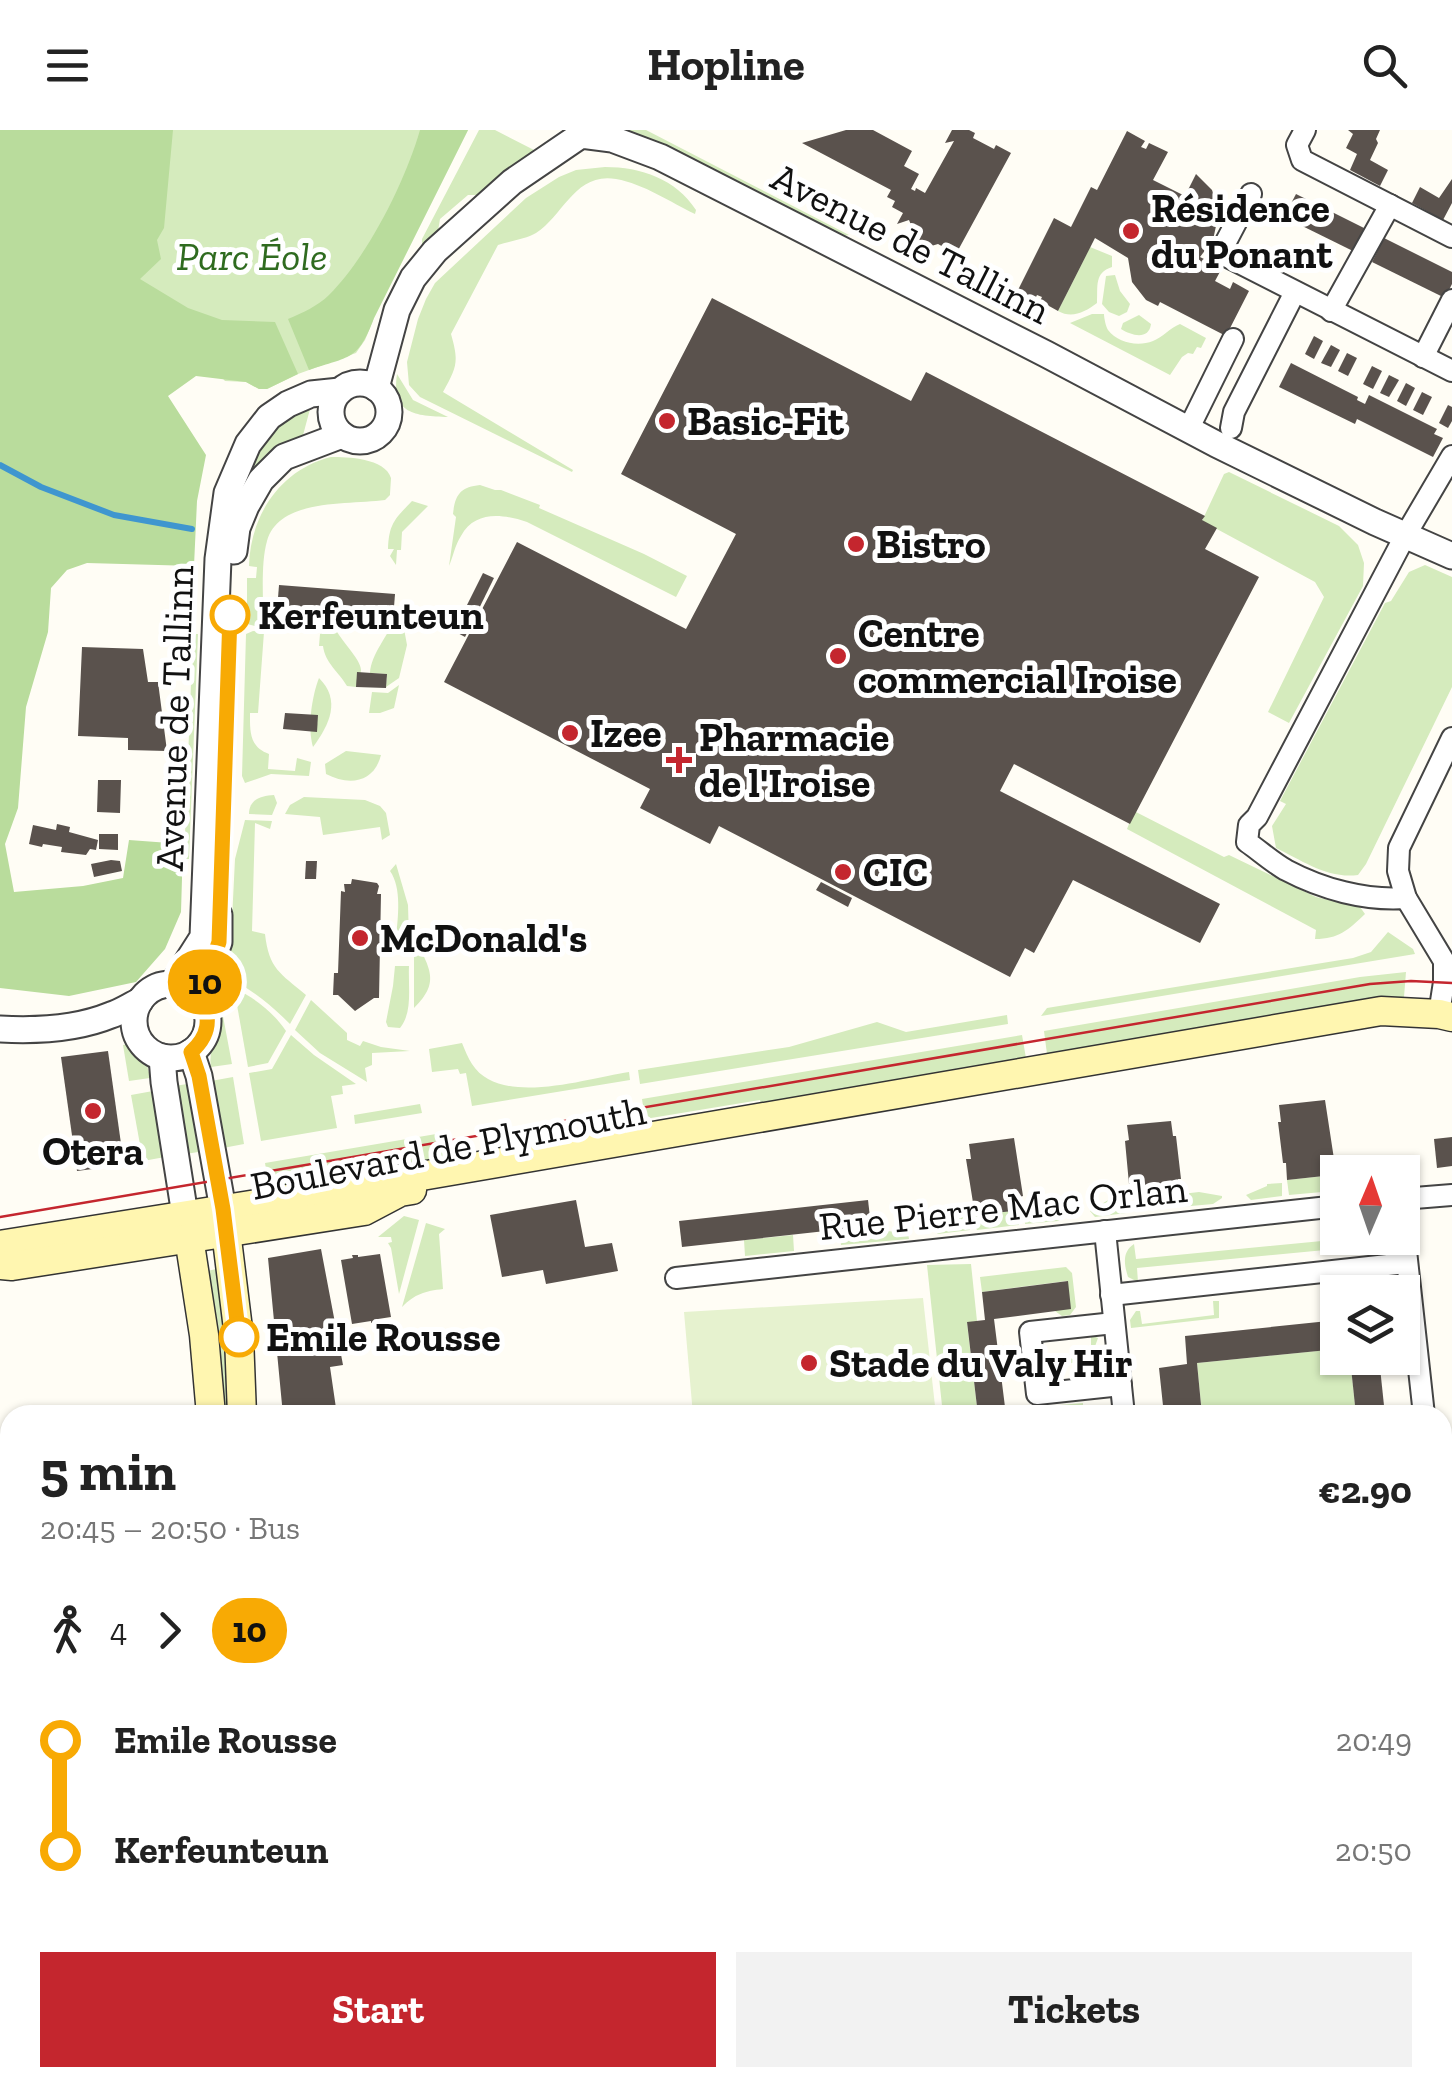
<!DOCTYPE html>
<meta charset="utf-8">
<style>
body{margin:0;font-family:"Zilla Slab",serif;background:#f2f2f2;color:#222;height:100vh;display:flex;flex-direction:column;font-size:38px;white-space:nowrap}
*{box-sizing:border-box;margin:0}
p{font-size:32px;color:#767676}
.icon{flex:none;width:55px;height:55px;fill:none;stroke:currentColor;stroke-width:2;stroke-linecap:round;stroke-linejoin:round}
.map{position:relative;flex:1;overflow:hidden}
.panel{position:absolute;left:0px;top:1275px;width:1452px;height:682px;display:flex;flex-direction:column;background:#fff;border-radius:30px 30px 0 0;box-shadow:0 2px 8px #0004}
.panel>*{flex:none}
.badge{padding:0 20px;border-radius:32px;font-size:35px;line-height:65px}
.needle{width:65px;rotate:2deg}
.tools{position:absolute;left:1320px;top:1025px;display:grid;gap:20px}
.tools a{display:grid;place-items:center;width:100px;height:100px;border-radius:0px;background:#fff;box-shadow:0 2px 8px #0004;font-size:50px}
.map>.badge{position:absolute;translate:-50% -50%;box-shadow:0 0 0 5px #fff}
.legs{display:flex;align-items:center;gap:15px;height:110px;padding:0 40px;font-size:32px}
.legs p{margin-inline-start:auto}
.headline{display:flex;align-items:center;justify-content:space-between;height:170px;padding:0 40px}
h1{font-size:55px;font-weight:800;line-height:75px}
.primary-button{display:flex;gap:20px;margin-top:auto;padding:20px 40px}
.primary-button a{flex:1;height:115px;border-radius:0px;background:#c4262e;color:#fff;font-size:40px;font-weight:800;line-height:115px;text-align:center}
.primary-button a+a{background:#f2f2f2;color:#222}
ul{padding:0 40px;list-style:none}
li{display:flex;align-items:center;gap:35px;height:110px;font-size:38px}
li i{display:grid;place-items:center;width:15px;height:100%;margin:0 12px;background:currentColor}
li i::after{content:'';width:25px;height:25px;margin:-12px;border:8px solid;border-radius:50%;background:#fff}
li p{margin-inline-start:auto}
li:first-child i{background:linear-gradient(#0000 50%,currentColor 0)}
li:last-child i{background:linear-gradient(currentColor 50%,#0000 0)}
header{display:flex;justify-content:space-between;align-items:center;height:130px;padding:0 40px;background:#fff;font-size:45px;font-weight:800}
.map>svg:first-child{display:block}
</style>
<header><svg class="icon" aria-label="menu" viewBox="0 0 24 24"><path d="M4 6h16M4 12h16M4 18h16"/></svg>Hopline<svg class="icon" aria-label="search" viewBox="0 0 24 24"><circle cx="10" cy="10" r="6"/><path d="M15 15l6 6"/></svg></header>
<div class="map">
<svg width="1452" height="1957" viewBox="0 0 1452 1957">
<rect width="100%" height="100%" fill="#fffdf5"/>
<!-- green -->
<g fill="#d5ebbd">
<path d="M0,0H468L374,188L365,210L356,223L298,244L267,259H259L246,252L225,251Z"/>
<path d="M479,0H495L534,20L483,65H468L440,89L437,107L422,121V109Z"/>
<path d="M627,0H646L849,105L837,107Z"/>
<path d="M605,37C641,37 676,49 696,80L695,84C670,72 644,54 616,49C575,42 564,85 536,103C526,109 510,111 498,115L451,204C459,232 457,237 443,262L573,340L572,342L420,267L409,255L407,232L418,189L426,169L435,153L526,68L559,47L576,40Z"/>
<path d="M1090,117L1112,126V137C1094,143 1098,156 1097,173C1085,182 1072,189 1058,181Z"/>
<path d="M1115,145L1120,161L1130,174L1127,182L1119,186L1109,182L1102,174L1106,146Z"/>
<path d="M1092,184H1104C1104,188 1106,197 1108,200C1118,213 1138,217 1153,211C1163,207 1170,198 1180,194L1206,208L1201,218L1197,217L1193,224L1188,223L1182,227L1170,245L1070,193Z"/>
<path d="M1139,185L1151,194C1149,210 1132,206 1121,199L1123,193Z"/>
<path d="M397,244L413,270L448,287C415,286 391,284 397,244Z"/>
<path d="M309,271L310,279L302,309L226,398L259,310Z"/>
<path d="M331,327C347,327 385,328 391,348C391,349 390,364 390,365L385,370C348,375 279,368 267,411C260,436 264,472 263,498L247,494V448H256L257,437L249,436C250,387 279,340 331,327Z"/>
<path d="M1229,342L1339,396L1358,415L1364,433L1363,456L1289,593L1268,582L1324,467L1315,452L1202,391L1224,344Z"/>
<path d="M480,355L495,360H501L540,375L539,378L644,424L687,446L676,467L527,392C503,384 475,380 461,406C455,415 453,427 449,436L456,387L453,384C455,364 461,357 480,355Z"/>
<path d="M412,371L428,376L402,402L401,420H397L396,435L390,426L394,419H388C389,393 395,389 412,371Z"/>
<path d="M1425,435L1452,447V557L1366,734L1358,745C1328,749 1303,731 1276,718L1272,696L1286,674L1280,671L1385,473L1391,471L1409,442Z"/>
<path d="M395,488H402L407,515L399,548L386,557L387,544L370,543C371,524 388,506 395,488Z"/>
<path d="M334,496C339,509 361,529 361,540C361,543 358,553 356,557L347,556C339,542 325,533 323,516H319L320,504Z"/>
<path d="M253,501L264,502L258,583H250C250,601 249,617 269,624L268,639L295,641L297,628L311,632L309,646L271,644L245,653L242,646L246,504Z"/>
<path d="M193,504H198L189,729H184Z"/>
<path d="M319,548C341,570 330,594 313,617C307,597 312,566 319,548Z"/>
<path d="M399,555L394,578L380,583H369L372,562L388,563Z"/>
<path d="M346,621L381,625C374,653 349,656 326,644L325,634Z"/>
<path d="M274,665L277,673L272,685L249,684C249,669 261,666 274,665Z"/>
<path d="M304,667L365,670L380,676L386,683L390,705L382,710L380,697L323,705L320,687L285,684L290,675Z"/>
<path d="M1134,681L1224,727L1229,725L1316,767L1360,777L1365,784C1348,800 1339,809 1315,809L1316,800L1127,699Z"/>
<path d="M245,690L272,691L270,699L255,693L252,801L265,804C269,839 280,843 306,865L290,894C272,876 255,862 233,850L230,830L235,729Z"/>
<path d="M396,734L408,775L409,809L396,808C398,787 402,758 390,741Z"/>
<path d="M1388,802L1413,819L1415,824L1041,886L1047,878L1353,828L1371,822Z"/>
<path d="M414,804C427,837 443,850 414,878Z"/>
<path d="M395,836H409C408,857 413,882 400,898L388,897L386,892L393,856Z"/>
<path d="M1406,842L1404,867L1047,924L1044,901L1360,847Z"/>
<path d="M216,849L232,934L211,937C208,921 217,909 218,893C218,877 212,865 216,849Z"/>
<path d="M234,858C255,868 273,882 286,901L268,933L248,937Z"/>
<path d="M311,870L347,903V910L360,916L363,911L381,917L410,921L372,923V935L365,938L367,952L320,923L295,900Z"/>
<path d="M1007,885L1008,894L640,954L638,940L789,917L877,892L906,902Z"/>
<path d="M291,905L314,925L356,954L342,956L343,964L331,966L337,998L261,1011L249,943L272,939Z"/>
<path d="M1022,905L1027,934L762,979L760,970L645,989L642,969Z"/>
<path d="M462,913C465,920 468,928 472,934C500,978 587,948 629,942L630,950L472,976L466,943L460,944L458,939L432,942L429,919Z"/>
<path d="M128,914C141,922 148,933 150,948L129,951L123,915Z"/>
<path d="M233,947L244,1014L223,1018L211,951Z"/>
<path d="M193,953L204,1021L186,1024L175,956Z"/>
<path d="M153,961L165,1027L143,1031L131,965Z"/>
<path d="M420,974L422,983L355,994L354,985Z"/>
<path d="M442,1003L447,1032L387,1038L269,1058L265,1033Z"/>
<path d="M1333,1045V1061L1289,1065L1287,1050Z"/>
<path d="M1282,1053V1066L1251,1070L1246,1065L1267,1056V1054Z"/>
<path d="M1199,1062L1222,1066V1068L1213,1074L1180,1077L1182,1064Z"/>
<path d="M1125,1068L1126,1083L1095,1087L1090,1081L1110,1069Z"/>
<path d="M1044,1077L1067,1083V1086L1058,1091L1025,1094L1027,1079Z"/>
<path d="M1018,1080L1019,1095L977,1100L974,1093L975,1085Z"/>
<path d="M967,1085L970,1100L938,1104L933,1099L955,1087Z"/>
<path d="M404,1086L419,1090L399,1164L391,1118L388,1113L392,1112L391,1107H378Z"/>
<path d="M426,1093L445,1099L439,1104L443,1159C425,1161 415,1164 402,1177Z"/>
<path d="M888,1101L908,1104L909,1109L841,1115L840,1105Z"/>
<path d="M793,1105L794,1121L745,1126L744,1110Z"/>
<path d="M1353,1108H1388V1114L1137,1138L1138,1152L1128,1147C1124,1134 1122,1122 1134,1114L1136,1129Z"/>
<path d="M971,1134L977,1191L967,1193L978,1285H943L927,1135Z"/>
<path d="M1066,1137L1072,1143L1076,1177L1070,1185L1062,1186L1055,1181L1067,1151L982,1162L980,1147Z"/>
<path d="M221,1138L234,1285H219L207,1141Z"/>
<path d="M1213,1171H1219V1188L1131,1198L1130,1190L1136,1181H1140L1142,1194L1214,1185Z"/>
<path d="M1091,1205L1098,1208L1093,1222L1094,1231L1058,1234L1059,1251L1050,1249L1046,1242L1051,1241L1050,1227L1091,1222Z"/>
<path d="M1337,1219L1338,1228H1350L1356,1285H1202L1197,1233Z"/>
<path d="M1083,1273V1280L1054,1285H1015L1014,1279Z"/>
<path d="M1443,1749H1452V1918L1443,1920Z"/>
<path d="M1262,1948H1323V1957H1266Z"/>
</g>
<!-- forest -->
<g fill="#b9dc9c">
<path d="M0,0H173L164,98L157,110L161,129L140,149L188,178L222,190L275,192L298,244L267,259H259L246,252L196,246L168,266L206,325L197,371L194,436L87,433L67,440L51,458L48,502L26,577L18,678L5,714L14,762L83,756L123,748L129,710L183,714L181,782L165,819L136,852L69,866L0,858Z"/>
<path d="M420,0H468L374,188C358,231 350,226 309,240L288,189C302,183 318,176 329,165C368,126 405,52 420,0Z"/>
</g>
<!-- pitch -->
<g fill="#e6f2cf">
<path d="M923,1168L936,1285H693L684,1182Z"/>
<path d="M480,1948H685L687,1957H473Z"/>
</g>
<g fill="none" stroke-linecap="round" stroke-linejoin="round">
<!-- stream -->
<path stroke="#3f96cf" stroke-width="6" d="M0,335L41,357L114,385L192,399"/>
</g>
<!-- building -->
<g fill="#5a524d">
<path d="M846,0H873L912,21L904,36L919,44L911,59L915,61L916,58L925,63L954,11L945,13L952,0H969L975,3L973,8L994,19L996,15L1011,23L956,124L938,114L921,119L909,90L897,94L903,83L892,77L895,71L887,67L891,60L802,13Z"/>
<path d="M1348,0H1380L1376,9L1378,13L1370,30L1388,40L1380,56L1350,40L1357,24L1346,18L1353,4Z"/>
<path d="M1127,1L1145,11L1141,17L1146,19L1149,13L1168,22L1153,50L1185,66L1196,44L1212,60L1219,81L1218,97L1216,96L1213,110L1200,127L1222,138L1215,151L1230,159L1233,152L1249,161L1226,206L1160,172L1158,176L1146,170L1132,152L1128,128L1095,108L1058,181L1040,171L1042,167L1037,165L1035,169L1018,160L1054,88L1071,97L1091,57L1097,60Z"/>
<path d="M1452,49V73L1443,90L1412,73L1420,57L1439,68Z"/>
<path d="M1296,64L1368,100L1357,123L1284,87Z"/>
<path d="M1384,108L1452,142V154L1445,168L1372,132Z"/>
<path d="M712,168L911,271L926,242L1205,386L1202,390L1217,398L1205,419L1259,447L1130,694L1014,634L1000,661L1220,774L1200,813L1073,750L1034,823L1025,818L1010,847L719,696L710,714L640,678L650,659L444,552L517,412L686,499L736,404L621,344Z"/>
<path d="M1314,206L1323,211L1314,229L1305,224Z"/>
<path d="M1331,215L1340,220L1331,237L1321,233Z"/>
<path d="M1347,223L1357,228L1348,246L1338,241Z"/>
<path d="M1291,233L1358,267L1357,270L1365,274L1369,265L1437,299L1434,304L1443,308L1433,327L1357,289L1355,294L1279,257Z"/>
<path d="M1372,236L1382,241L1373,259L1363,254Z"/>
<path d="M1389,245L1399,250L1389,267L1380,263Z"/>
<path d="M1406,253L1415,258L1406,276L1397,271Z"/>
<path d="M1422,262L1432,267L1423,285L1413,280Z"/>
<path d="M1448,275L1452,277V291L1448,298L1439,293Z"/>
<path d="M483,443L494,448L465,507L454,501Z"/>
<path d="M279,455L395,464L393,490L277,481Z"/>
<path d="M82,517L143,519L148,552H158L167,621L128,620V608L78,606Z"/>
<path d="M357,542L387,544L386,558L356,557Z"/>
<path d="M285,583L318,585L317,602L283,599Z"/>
<path d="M98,650H121L120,683L97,682Z"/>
<path d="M57,694L70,697L69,702L98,710L96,720L90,719L86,725L61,722L62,717L43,714L42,717L29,714L33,695L56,700Z"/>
<path d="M99,704H118V720L99,719Z"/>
<path d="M111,730L120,731L122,741L94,747L91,734Z"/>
<path d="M306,731H317L316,749H305Z"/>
<path d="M352,749L377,753L379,756L377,764H381L379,868H374L355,881L338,865H333L334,843H338L341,761L345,762L344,754H351Z"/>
<path d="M821,752L852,768L848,777L816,760Z"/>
<path d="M108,921L124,1035L77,1041L61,927Z"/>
<path d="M1325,970L1334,1029H1331L1333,1045L1287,1050L1286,1033H1283L1278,992H1281L1279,975Z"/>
<path d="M1171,991L1173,1006H1176L1181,1049H1178L1179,1065L1134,1070L1132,1053L1129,1054L1125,1011L1129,1010L1127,995Z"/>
<path d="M1452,1007V1036L1437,1038L1434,1009Z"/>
<path d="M1014,1008L1023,1066L1020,1067L1022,1080L975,1085L966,1029H971L969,1014Z"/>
<path d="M576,1070L585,1117L612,1113L618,1141L546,1154L543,1140L502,1147L490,1085Z"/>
<path d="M868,1070L871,1096L682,1117L679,1091Z"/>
<path d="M321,1119L343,1235L330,1237L337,1285H283L268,1128Z"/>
<path d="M380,1124L391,1187L378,1189V1192L371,1193V1191L352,1194L341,1130L353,1128L352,1125H358V1127Z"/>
<path d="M1068,1151L1071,1179L994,1189L1006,1285H978L967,1192L985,1190L982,1162Z"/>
<path d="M1338,1190V1219L1197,1233L1202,1285H1164L1159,1238L1187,1234L1185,1206Z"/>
<path d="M1350,1228H1379L1385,1285H1356Z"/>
<path d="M1442,1561L1452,1600V1608L1442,1610Z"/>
<rect x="1442" y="1717" width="10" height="32"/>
<path d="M1452,1918V1950L1379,1957L1378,1948H1442V1920Z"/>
<path d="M10,1933V1950L0,1954V1938Z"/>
<path d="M34,1948H45L47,1957H36Z"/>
<path d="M59,1948H84V1956L59,1957Z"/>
<path d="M908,1948H942L946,1957H912Z"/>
<path d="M1044,1948L1047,1957H1025L1024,1952Z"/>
<path d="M1175,1948H1188L1190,1954L1179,1957Z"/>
<path d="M743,1950V1957H706L705,1953Z"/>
</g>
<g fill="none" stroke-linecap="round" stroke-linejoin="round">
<defs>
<g id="minor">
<path d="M1305,0L1297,15L1302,30L1452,107"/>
<path d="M1251,64L1220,123L1452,241"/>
<path d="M1331,181L1390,75"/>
<path d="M1423,227L1452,170"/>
<path d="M1231,298L1234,282L1295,162"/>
<path d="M1188,300L1233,209"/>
<path d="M1406,768C1365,771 1322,759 1286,740C1272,732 1260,721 1247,712L1249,695L1257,687L1405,406L1452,326"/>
<path d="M1439,884L1444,852V831L1406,768L1398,741L1399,718L1452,608"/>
<path d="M1402,1069L1452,1065"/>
<path d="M1402,1084L1424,1285"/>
<path d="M1105,1101L1124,1285"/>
<path d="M676,1148L1338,1076"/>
<path d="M1111,1165L1406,1133"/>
<path d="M1114,1193L1030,1202L1037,1264L1121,1255"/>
<path d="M1442,1458L1452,1507"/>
<path d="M7,1496L2,1524L10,1599"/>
<path d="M0,1640H10"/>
<path d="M1442,1692L1452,1691"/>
<path d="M0,1875L10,1862"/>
<path d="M968,1948L972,1957"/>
<path d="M1129,1948L1132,1957"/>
<path d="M1351,1948L1353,1957"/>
<path d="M401,1957L410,1948"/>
</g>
<g id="tertiary">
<circle cx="360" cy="282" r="29"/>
<path d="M376,258L397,180L413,148L435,121L512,52L581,5L612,9L660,27L1046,224L1216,314L1375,392L1452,426"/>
<path d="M234,421L237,398L246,376L261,350L284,327L342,305"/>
<path d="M173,854L203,807L218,429L227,363L248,314L269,287L288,274L311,264L340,261"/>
<circle cx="171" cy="891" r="37"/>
<path d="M199,867L219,812V785"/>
<path d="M0,899C36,901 77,899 111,885C121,882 131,875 140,871"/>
<path d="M191,922L199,946L223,1079"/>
<path d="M162,927L164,952L185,1085"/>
<path d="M1442,1459L1452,1458"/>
</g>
<g id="secondary">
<path d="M224,1085L239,1207L242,1285"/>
<path d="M186,1088L204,1205L211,1285"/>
<path d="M0,1115L264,1073L1381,881L1439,884L1452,887"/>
<path d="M0,1135L12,1136L364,1081L400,1062L412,1060"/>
<path d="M307,1948L309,1957"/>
</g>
</defs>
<!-- minor casing -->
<use href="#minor" stroke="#444" stroke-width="24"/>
<!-- tertiary casing -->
<use href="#tertiary" stroke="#444" stroke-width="29"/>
<!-- secondary casing -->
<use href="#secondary" stroke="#333" stroke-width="31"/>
<!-- minor -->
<use href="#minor" stroke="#fff" stroke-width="20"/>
<!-- tertiary -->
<use href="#tertiary" stroke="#fff" stroke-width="25"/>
<!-- secondary -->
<use href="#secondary" stroke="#fff6b0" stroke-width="28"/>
<!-- tram -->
<path stroke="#c4262e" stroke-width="2.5" d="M0,1087L1370,854L1411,851L1452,853"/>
</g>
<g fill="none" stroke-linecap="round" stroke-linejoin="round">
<defs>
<path id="line-1" d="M230,485L219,812L200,867C212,888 209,906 191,922L199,946L223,1079L239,1207"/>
</defs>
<!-- line-1 casing -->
<use href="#line-1" stroke="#fff" stroke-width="22"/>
<!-- line-1 -->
<use href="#line-1" stroke="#f8aa04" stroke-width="15"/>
</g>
<!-- markers -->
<g fill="#c4262e" stroke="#fff" stroke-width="4">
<circle cx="1131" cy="101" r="10"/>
<circle cx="667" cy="291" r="10"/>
<circle cx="856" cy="414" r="10"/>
<circle cx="838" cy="526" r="10"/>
<circle cx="570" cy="603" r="10"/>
<path d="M674 615h10v10h10v10h-10v10h-10v-10h-10v-10h10z"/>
<circle cx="843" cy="742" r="10"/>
<circle cx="360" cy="808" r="10"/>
<circle cx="93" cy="981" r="10"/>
<circle cx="809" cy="1233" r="10"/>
</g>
<g fill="#fff" stroke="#f8aa04" stroke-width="5">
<circle cx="230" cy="485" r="18"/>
<circle cx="239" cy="1207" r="18"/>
</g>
<g text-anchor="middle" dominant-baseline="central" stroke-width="10" stroke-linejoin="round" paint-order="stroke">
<!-- poi labels -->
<g font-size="40" font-weight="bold" fill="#111" stroke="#fff" text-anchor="start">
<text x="1151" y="78">Résidence<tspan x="1151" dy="46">du Ponant</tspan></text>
<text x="687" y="291">Basic-Fit</text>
<text x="876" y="414">Bistro</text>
<text x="858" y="503">Centre<tspan x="858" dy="46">commercial Iroise</tspan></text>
<text x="590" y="603">Izee</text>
<text x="699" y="607">Pharmacie<tspan x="699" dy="46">de l'Iroise</tspan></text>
<text x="863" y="742">CIC</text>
<text x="380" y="808">McDonald's</text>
<text x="93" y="1021" text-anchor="middle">Otera</text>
<text x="829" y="1233">Stade du Valy Hir</text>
</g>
<!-- street labels -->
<g font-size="40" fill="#111" stroke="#fff">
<text transform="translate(911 113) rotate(27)">Avenue de Tallinn</text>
<text transform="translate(174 588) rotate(-88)">Avenue de Tallinn</text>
<text transform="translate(448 1018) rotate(-11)">Boulevard de Plymouth</text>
<text transform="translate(1003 1077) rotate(-6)">Rue Pierre Mac Orlan</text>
</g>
<!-- park labels -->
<g font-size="40" font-style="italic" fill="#2f6b1f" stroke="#fff">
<text x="252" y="126">Parc Éole</text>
</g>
<!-- stop labels -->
<g font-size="40" font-weight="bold" fill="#111" stroke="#fff" text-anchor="start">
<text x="258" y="485">Kerfeunteun</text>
<text x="266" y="1207">Emile Rousse</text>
</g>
</g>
</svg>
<div class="tools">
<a><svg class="needle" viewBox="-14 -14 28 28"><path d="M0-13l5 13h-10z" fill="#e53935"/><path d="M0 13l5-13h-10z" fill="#767676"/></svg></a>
<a><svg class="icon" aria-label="layers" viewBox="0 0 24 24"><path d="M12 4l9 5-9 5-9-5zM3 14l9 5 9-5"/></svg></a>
</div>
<b class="badge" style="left:205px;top:852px;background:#f8aa04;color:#111">10</b>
<section class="panel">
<div class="headline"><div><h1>5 min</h1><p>20:45 – 20:50 · Bus</p></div><b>€2.90</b></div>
<div class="legs"><svg class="icon" aria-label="walk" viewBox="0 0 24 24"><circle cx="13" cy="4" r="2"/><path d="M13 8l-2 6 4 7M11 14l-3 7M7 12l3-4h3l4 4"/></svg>4<svg class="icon" aria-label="forward" viewBox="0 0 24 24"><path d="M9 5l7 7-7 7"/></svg><b class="badge" style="background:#f8aa04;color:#111">10</b></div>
<ul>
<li><i style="color:#f8aa04"></i><b>Emile Rousse</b><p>20:49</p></li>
<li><i style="color:#f8aa04"></i><b>Kerfeunteun</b><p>20:50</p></li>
</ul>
<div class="primary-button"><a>Start</a><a>Tickets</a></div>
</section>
</div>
